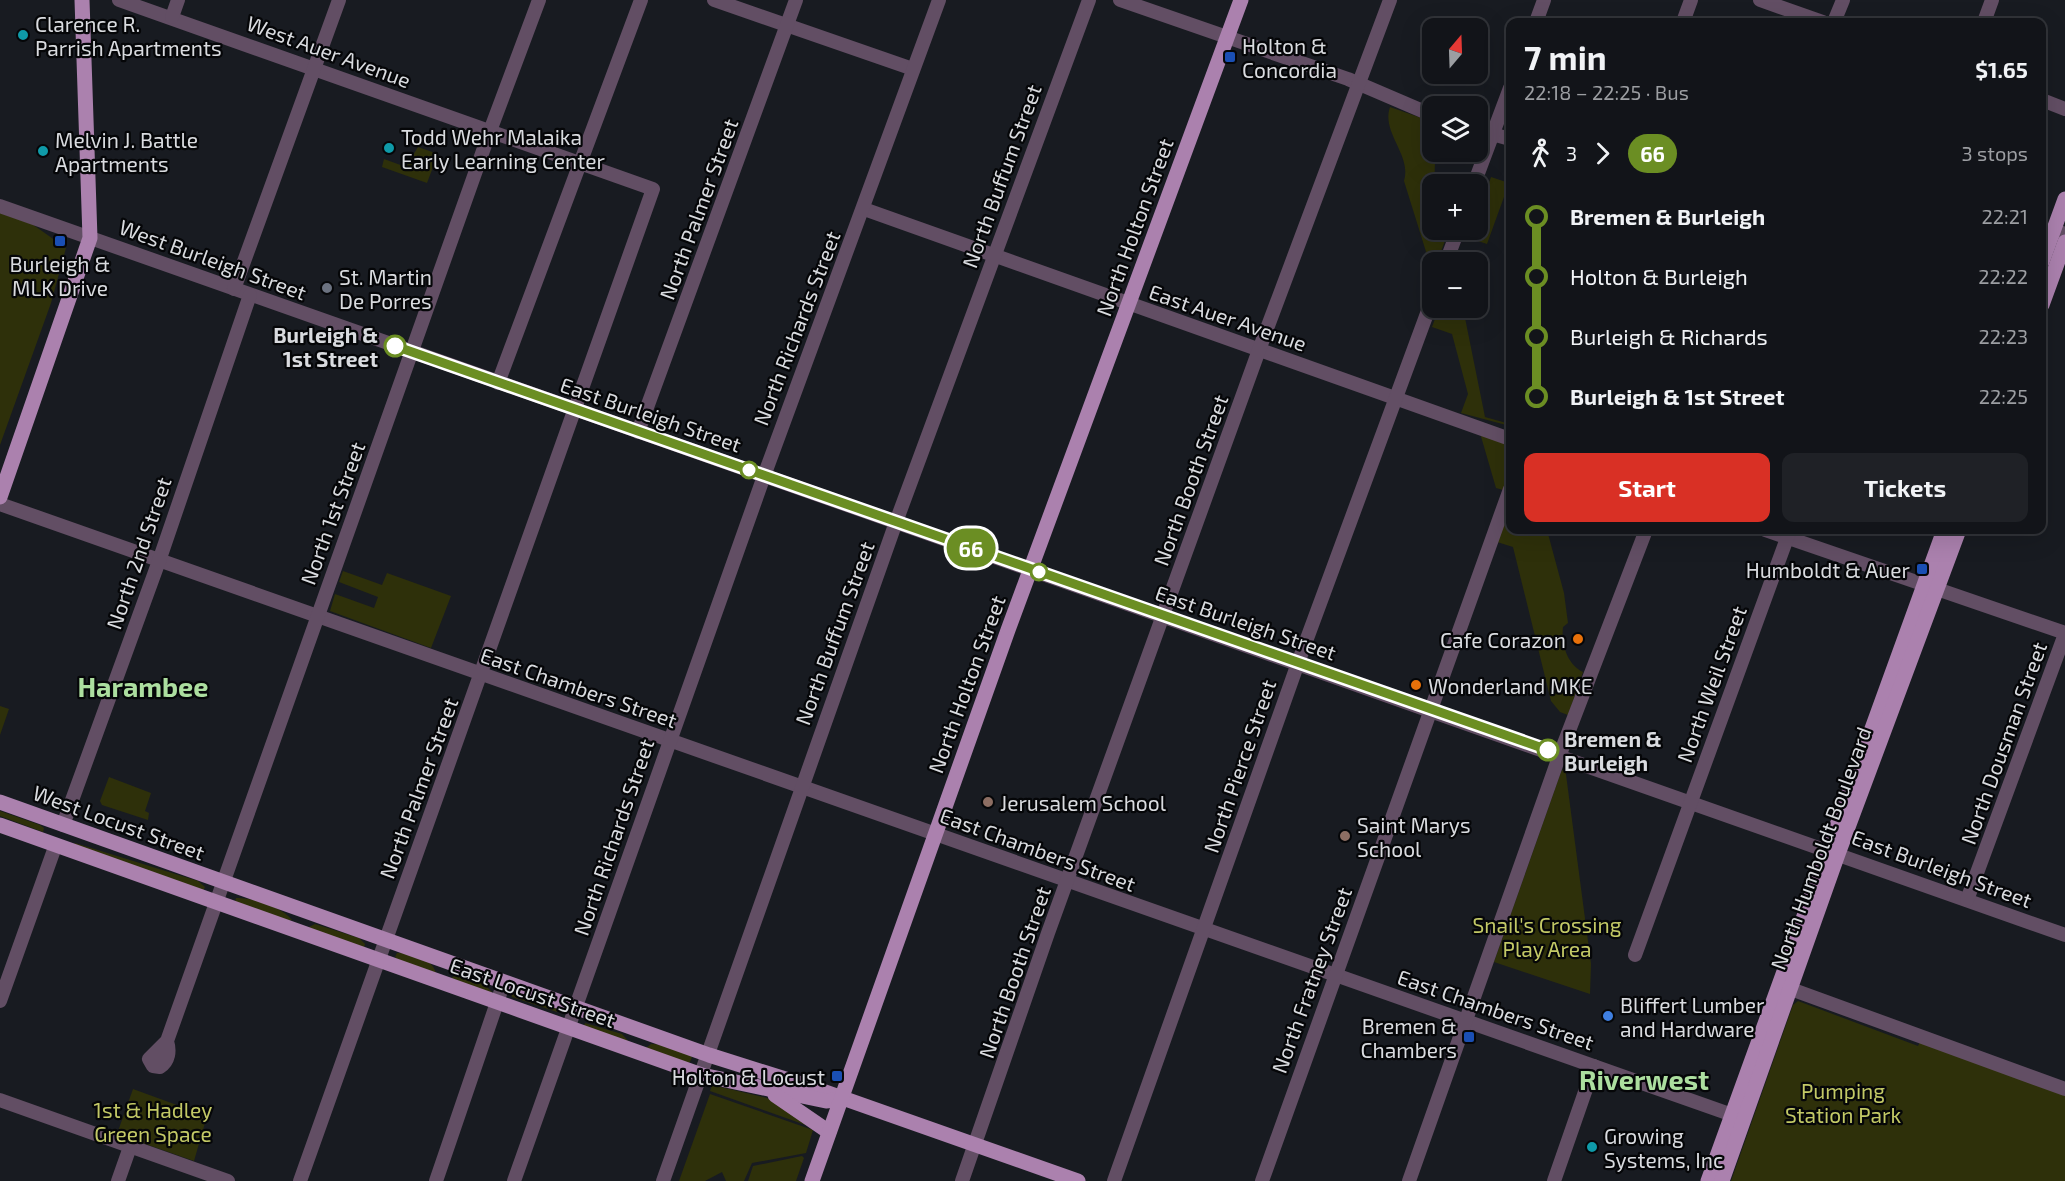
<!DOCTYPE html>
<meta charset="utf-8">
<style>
body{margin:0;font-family:"Exo 2",sans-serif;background:#1f2126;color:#f1f3f6;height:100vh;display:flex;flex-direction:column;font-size:22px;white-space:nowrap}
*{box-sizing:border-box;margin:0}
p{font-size:20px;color:#9c9ea2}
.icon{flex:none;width:33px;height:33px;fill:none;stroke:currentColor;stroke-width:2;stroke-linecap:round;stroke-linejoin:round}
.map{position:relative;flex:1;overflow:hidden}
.sheet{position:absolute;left:1506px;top:18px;width:540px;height:516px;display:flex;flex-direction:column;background:#121419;border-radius:12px;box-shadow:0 6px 24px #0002,0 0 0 2px #313338}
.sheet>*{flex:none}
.badge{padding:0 12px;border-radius:20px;font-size:21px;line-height:39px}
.needle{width:39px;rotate:19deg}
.fabs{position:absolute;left:1422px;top:18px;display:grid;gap:12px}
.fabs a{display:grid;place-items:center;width:66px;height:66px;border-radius:12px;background:#121419;box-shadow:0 6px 24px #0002,0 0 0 2px #313338;font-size:30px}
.map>.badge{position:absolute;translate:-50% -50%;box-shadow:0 0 0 3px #fff}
.legs{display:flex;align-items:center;gap:9px;height:66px;padding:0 18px;font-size:20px}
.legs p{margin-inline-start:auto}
.overview{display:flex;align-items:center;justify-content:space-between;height:102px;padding:0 18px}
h1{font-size:33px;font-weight:700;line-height:45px}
.button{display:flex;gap:12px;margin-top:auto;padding:12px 18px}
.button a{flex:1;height:69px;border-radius:12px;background:#d93025;color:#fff;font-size:24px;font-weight:700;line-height:69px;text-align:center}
.button a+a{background:#1f2126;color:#f1f3f6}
ul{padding:0 18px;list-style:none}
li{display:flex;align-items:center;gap:21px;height:60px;font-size:22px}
li i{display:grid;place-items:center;width:9px;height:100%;margin:0 8px;background:currentColor}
li i::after{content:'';width:15px;height:15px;margin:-8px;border:4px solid;border-radius:50%;background:#121419}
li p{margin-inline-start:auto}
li:first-child i{background:linear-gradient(#0000 50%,currentColor 0)}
li:last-child i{background:linear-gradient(currentColor 50%,#0000 0)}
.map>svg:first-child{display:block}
</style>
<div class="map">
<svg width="2065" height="1181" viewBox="0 0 2065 1181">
<rect width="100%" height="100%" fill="#181b21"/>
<!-- green -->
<g fill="#2e300a">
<path d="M1390,107L1427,120L1435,163L1432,230H1449L1437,262H1432V271L1404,181C1412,155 1381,133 1390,107Z"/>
<path d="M418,147L438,154L427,183L382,167L384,159L406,167Z"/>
<path d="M1491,177L1509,183L1487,244L1469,238L1472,230H1478V215Z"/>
<path d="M0,213L32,224L66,248L51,303L0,445Z"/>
<path d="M1439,308H1463L1485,417L1510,424V426L1461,413L1468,394L1452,334L1432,327Z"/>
<path d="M1480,433L1510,444V470L1503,490L1496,488Z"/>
<path d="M1510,507V530H1547L1564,593L1568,623L1563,627C1561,644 1567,664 1583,672L1568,715L1560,712L1551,701L1513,547L1497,542Z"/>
<path d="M343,571L382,585L387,573L451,596L431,648L330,611L335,594L374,608L378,597L339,582Z"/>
<path d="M0,706L9,709L0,735Z"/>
<path d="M1565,767L1591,964L1590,994L1494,962L1561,772Z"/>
<path d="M109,777L151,793L145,811L149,813L148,820L102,805L100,801Z"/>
<path d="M0,811L40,825L44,828L43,832L0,816Z"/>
<path d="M75,843L198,881L205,887L203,891L73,847Z"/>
<path d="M236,898C253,897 282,907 292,920L285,922L235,902Z"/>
<path d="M315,924L359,938L365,944L364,948L314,932L309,927Z"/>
<path d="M397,953C411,953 435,959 436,975L401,962L395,957Z"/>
<path d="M456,975L479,979L492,992L491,994L451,978Z"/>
<path d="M511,992L558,1009L557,1012L512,997Z"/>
<path d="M1798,1001L1918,1046L1920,1042L2065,1094V1181H1731L1793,1005Z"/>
<path d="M585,1023L622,1034L629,1042L584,1026Z"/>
<path d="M651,1044C664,1044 682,1048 692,1057L690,1062L684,1063L646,1048Z"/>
<path d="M712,1085L767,1098L814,1128L710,1091Z"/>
<path d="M133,1089L207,1116L194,1161L117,1134Z"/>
<path d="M710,1094L813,1130L806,1153L752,1163L744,1181H726L722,1172L705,1181H679Z"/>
<path d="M802,1156L804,1158L796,1181H748L753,1166Z"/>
</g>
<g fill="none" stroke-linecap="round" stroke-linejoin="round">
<!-- minor -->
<g stroke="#624e64" stroke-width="14">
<path d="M119,0L653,189L300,1181"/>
<path d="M714,0L913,69"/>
<path d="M1120,0L1348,79L1432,115"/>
<path d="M1760,0L1823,22"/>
<path d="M172,17L178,0"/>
<path d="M1536,22L1544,0"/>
<path d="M1683,22L1691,0"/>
<path d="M1834,22L1843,0"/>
<path d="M1984,22L1992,0"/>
<path d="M2042,100L2065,109"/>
<path d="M1478,130L1510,139"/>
<path d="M1474,184L1510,88"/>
<path d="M0,206L2065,935"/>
<path d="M864,209L1510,439"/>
<path d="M2053,230L2065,234"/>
<path d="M1446,262L1458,230"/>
<path d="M234,289L339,0"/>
<path d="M498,383L641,0"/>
<path d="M638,432L796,0"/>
<path d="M0,504L1741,1118"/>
<path d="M1765,530L2065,633"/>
<path d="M63,825L159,561L250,295"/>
<path d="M1967,900L2065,634"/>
<path d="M1635,955L1790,530"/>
<path d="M1780,985L2065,1089"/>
<path d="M0,1001L55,847"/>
<path d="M167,1041C170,1051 169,1061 160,1067L153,1066L149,1059L167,1041L490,131L539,0"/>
<path d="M0,1100L228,1181"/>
<path d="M118,1181L130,1147"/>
<path d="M436,1181L504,982"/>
<path d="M514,1181L764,476L939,0"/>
<path d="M663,1181L896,522L1089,0"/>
<path d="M962,1181L1048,933L1259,350L1390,0"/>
<path d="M1114,1181L1298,663L1432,300"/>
<path d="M1262,1181L1510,489"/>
<path d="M1409,1181L1560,754L1646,530"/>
<path d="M1554,1181L1594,1066"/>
</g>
<!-- major -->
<g stroke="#ab81ae" stroke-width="15">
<path d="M2042,262L2065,199"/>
<path d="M2042,305L2065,242"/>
<path d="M0,497L90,238L82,0"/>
<path d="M0,802L709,1055L817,1089L1078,1181"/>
<path d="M0,825L702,1075L826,1101L835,1100"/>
<path d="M775,1095L829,1132"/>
<path d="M812,1181L1008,630L1241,0"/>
<path d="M1708,1181L1944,530"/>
<path d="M1722,1181L1838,854L1959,530"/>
</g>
</g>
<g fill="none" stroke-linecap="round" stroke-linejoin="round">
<defs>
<path id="line-1" d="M395,346L1548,750"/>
</defs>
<!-- line-1 casing -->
<use href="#line-1" stroke="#fff" stroke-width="14"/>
<!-- line-1 -->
<use href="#line-1" stroke="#6b8e23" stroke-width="9"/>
</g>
<!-- markers -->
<g fill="#0f9aa8" stroke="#050608" stroke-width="2">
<circle cx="23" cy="35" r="6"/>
<circle cx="389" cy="148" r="6"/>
<circle cx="43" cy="151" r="6"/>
<circle cx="1592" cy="1147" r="6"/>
</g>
<g fill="#1a4fb4" stroke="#050608" stroke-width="2">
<rect x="1224" y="51" width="12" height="12" rx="3"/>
<rect x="54" y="235" width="12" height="12" rx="3"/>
<rect x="1916" y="563" width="12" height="12" rx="3"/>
<rect x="1463" y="1031" width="12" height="12" rx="3"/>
<rect x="831" y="1070" width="12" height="12" rx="3"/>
</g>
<circle fill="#6b7280" stroke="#050608" stroke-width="2" cx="327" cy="288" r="6"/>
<g fill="#fff" stroke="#6b8e23" stroke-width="3">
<circle cx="395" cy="346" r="10"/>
<circle cx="749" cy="470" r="8"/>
<circle cx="1039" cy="572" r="8"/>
<circle cx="1548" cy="750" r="10"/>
</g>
<g fill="#e8710a" stroke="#050608" stroke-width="2">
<circle cx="1578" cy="639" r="6"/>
<circle cx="1416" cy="685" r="6"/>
</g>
<g fill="#8d6e63" stroke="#050608" stroke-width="2">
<circle cx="988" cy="802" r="6"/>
<circle cx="1345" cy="836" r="6"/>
</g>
<circle fill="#3f7fe0" stroke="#050608" stroke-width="2" cx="1608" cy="1016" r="6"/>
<g text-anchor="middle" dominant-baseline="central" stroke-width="4.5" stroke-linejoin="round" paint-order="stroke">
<!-- poi labels -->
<g font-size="21" fill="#d9dbdf" stroke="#050608" text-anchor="start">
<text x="35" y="23">Clarence R.<tspan x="35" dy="24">Parrish Apartments</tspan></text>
<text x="1242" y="45">Holton &amp;<tspan x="1242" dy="24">Concordia</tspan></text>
<text x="401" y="136">Todd Wehr Malaika<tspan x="401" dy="24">Early Learning Center</tspan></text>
<text x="55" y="139">Melvin J. Battle<tspan x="55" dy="24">Apartments</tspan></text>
<text x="60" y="263" text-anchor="middle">Burleigh &amp;<tspan x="60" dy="24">MLK Drive</tspan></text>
<text x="339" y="276">St. Martin<tspan x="339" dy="24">De Porres</tspan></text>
<text x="1910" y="569" text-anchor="end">Humboldt &amp; Auer</text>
<text x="1566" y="639" text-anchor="end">Cafe Corazon</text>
<text x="1428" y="685">Wonderland MKE</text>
<text x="1000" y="802">Jerusalem School</text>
<text x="1357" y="824">Saint Marys<tspan x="1357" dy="24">School</tspan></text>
<text x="1620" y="1004">Bliffert Lumber<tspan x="1620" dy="24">and Hardware</tspan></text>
<text x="1457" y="1025" text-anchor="end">Bremen &amp;<tspan x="1457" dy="24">Chambers</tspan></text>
<text x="825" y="1076" text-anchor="end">Holton &amp; Locust</text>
<text x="1604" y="1135">Growing<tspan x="1604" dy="24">Systems, Inc</tspan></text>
</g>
<!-- street labels -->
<g font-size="21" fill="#d9dbdf" stroke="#050608">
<text transform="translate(329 51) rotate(20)">West Auer Avenue</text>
<text transform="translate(1001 176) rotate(-70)">North Buffum Street</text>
<text transform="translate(698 209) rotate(-70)">North Palmer Street</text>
<text transform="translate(1134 227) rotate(-70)">North Holton Street</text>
<text transform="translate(213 259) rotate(20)">West Burleigh Street</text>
<text transform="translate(1228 317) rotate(19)">East Auer Avenue</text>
<text transform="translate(796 328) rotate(-69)">North Richards Street</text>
<text transform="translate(651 414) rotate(19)">East Burleigh Street</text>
<text transform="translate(1190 480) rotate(-70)">North Booth Street</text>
<text transform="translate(332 513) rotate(-70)">North 1st Street</text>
<text transform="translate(138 553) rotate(-71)">North 2nd Street</text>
<text transform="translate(1246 622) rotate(19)">East Burleigh Street</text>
<text transform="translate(834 633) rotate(-70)">North Buffum Street</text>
<text transform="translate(966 684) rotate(-70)">North Holton Street</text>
<text transform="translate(1711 684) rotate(-70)">North Weil Street</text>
<text transform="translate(579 687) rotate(19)">East Chambers Street</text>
<text transform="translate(2003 743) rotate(-70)">North Dousman Street</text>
<text transform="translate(1239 766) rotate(-71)">North Pierce Street</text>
<text transform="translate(418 788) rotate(-70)">North Palmer Street</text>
<text transform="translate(119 822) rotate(20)">West Locust Street</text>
<text transform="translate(613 837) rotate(-71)">North Richards Street</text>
<text transform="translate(1820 848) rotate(-70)">North Humboldt Boulevard</text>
<text transform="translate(1038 849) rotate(20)">East Chambers Street</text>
<text transform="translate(1942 868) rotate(20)">East Burleigh Street</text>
<text transform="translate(1014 972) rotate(-71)">North Booth Street</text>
<text transform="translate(1311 980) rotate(-70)">North Fratney Street</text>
<text transform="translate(533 992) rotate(19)">East Locust Street</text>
<text transform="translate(1496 1009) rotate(19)">East Chambers Street</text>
</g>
<!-- stop labels -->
<g font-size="21" font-weight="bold" fill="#d9dbdf" stroke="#050608" text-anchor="end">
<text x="378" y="334">Burleigh &amp;<tspan x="378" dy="24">1st Street</tspan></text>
<text x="1564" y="738" text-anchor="start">Bremen &amp;<tspan x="1564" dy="24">Burleigh</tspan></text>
</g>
<!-- park labels -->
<g font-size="21" fill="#c3c966" stroke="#050608">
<text x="1547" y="924">Snail's Crossing<tspan x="1547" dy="24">Play Area</tspan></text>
<text x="1843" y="1090">Pumping<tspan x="1843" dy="24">Station Park</tspan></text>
<text x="153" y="1109">1st &amp; Hadley<tspan x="153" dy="24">Green Space</tspan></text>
</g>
<!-- district labels -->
<g font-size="27" font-weight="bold" fill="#acde9f" stroke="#050608">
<text x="143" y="686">Harambee</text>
<text x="1644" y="1079">Riverwest</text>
</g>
</g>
</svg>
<div class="fabs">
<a><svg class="needle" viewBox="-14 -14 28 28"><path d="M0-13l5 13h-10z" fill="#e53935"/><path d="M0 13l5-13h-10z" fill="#9c9ea2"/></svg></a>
<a><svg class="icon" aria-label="layers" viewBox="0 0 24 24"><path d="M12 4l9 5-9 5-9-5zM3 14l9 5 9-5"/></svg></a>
<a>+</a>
<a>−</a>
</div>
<b class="badge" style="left:971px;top:548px;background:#6b8e23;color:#fff">66</b>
<section class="sheet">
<div class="overview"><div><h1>7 min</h1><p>22:18 – 22:25 · Bus</p></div><b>$1.65</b></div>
<div class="legs"><svg class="icon" aria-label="walk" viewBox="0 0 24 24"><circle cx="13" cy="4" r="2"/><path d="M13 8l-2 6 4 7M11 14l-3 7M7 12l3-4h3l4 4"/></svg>3<svg class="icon" aria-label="forward" viewBox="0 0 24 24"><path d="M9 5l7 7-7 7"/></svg><b class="badge" style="background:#6b8e23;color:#fff">66</b><p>3 stops</p></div>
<ul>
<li><i style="color:#6b8e23"></i><b>Bremen &amp; Burleigh</b><p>22:21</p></li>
<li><i style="color:#6b8e23"></i><span>Holton &amp; Burleigh</span><p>22:22</p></li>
<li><i style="color:#6b8e23"></i><span>Burleigh &amp; Richards</span><p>22:23</p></li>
<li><i style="color:#6b8e23"></i><b>Burleigh &amp; 1st Street</b><p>22:25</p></li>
</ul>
<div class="button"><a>Start</a><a>Tickets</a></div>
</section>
</div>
